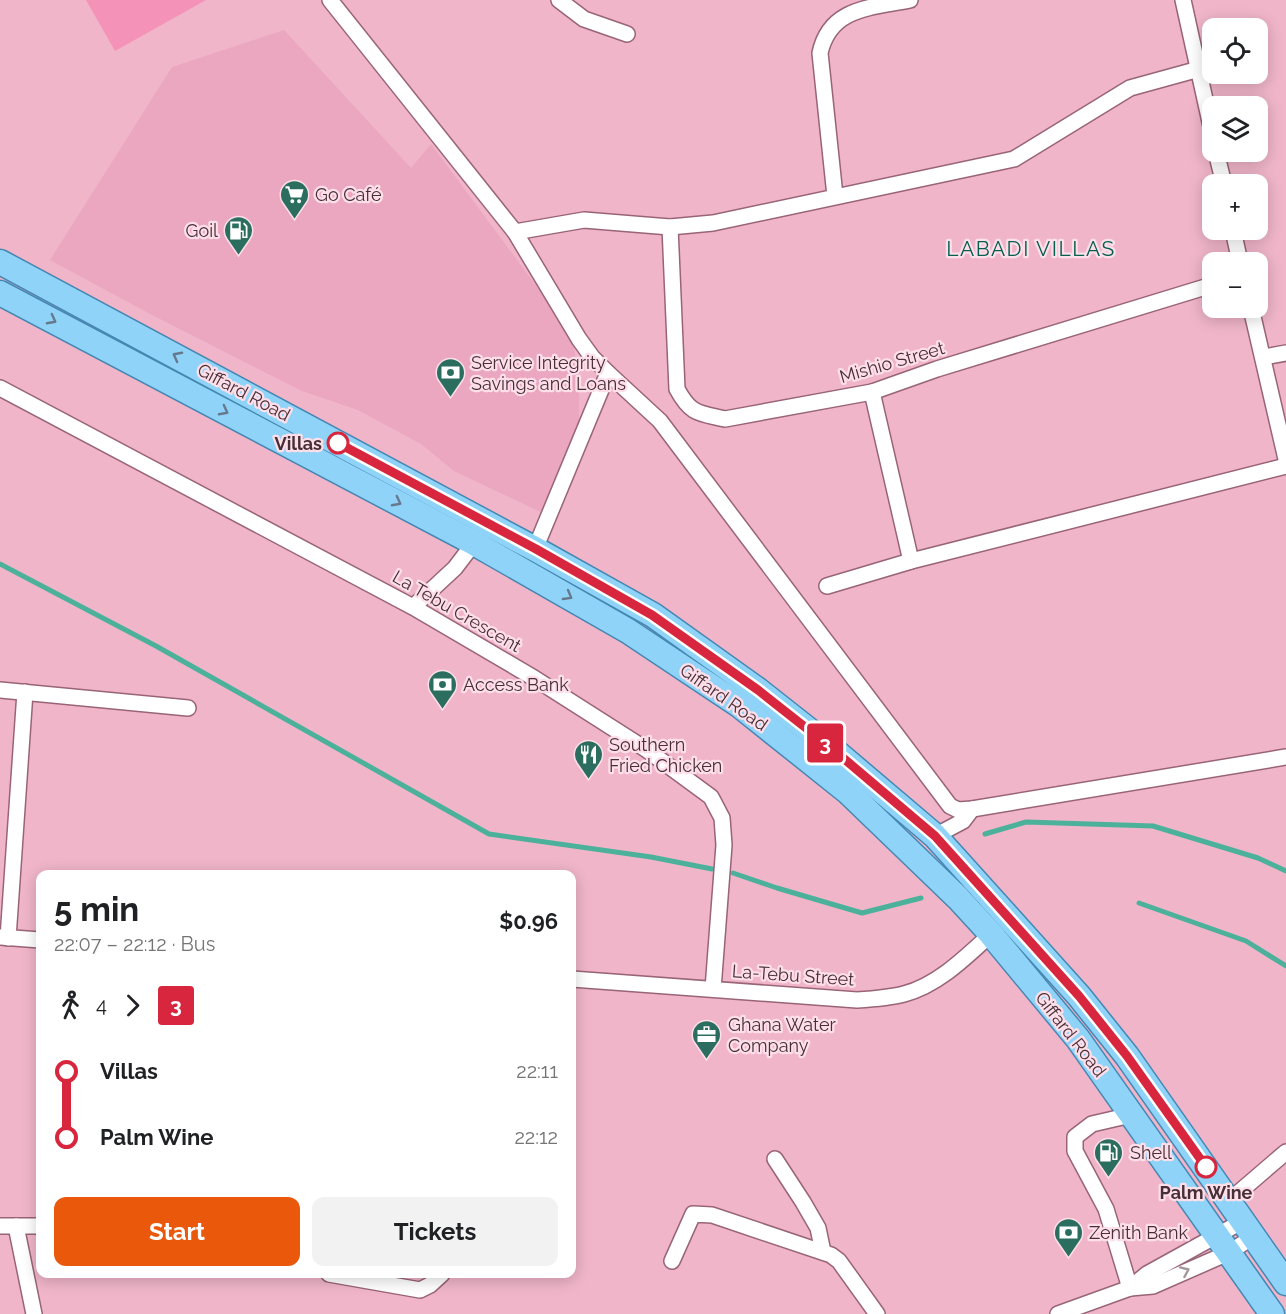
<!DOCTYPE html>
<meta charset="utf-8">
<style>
body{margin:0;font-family:Raleway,sans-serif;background:#f2f2f2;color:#202124;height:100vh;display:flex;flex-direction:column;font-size:22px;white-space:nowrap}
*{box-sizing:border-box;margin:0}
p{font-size:20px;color:#757577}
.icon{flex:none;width:33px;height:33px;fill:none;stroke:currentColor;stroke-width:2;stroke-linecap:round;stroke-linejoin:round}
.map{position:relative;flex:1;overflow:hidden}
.sheet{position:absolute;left:36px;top:870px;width:540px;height:408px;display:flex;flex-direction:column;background:#fff;border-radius:12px;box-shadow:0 3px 15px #0003}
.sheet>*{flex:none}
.badge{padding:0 12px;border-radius:4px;font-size:21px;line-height:39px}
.controls{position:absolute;left:1202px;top:18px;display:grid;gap:12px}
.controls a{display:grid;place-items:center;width:66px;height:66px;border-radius:12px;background:#fff;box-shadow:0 3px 15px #0003;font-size:30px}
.map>.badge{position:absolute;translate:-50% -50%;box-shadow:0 0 0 3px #fff}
.legs{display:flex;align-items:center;gap:9px;height:66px;padding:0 18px;font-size:20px}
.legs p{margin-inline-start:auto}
.head{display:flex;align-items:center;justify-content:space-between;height:102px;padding:0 18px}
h1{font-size:33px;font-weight:700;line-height:45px}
.primary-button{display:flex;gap:12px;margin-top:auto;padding:12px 18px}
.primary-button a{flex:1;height:69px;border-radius:12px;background:#ea580c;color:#fff;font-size:24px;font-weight:700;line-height:69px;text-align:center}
.primary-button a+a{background:#f2f2f2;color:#202124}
ul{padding:0 18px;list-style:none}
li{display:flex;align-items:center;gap:21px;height:66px;font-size:22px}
li i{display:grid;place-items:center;width:9px;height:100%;margin:0 8px;background:currentColor}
li i::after{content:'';width:15px;height:15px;margin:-8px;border:4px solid;border-radius:50%;background:#fff}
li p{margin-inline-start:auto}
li:first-child i{background:linear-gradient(#0000 50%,currentColor 0)}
li:last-child i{background:linear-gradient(currentColor 50%,#0000 0)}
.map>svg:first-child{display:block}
</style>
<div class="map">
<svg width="1286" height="1314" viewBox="0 0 1286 1314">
<rect width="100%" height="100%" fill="#f0b5c9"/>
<!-- built -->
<path fill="#eaa7bf" d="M284,30L411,168L431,144L572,334L579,380V429L543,513L454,471L421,444L358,410L302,391L152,315L50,260L172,67Z"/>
<!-- green -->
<path fill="#f592b8" d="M86,0H206L115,51Z"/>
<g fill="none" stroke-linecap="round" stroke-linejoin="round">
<!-- stream -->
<g stroke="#4cb19a" stroke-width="5">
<path d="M0,564L156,646L489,834L651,857L712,869"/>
<path d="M985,834L1026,822L1153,826L1258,858L1286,871"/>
<path d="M733,873L777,888L862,913L921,898"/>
<path d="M1139,903L1246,941L1286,966"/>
</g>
<defs>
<g id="minor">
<path d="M330,0L515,232L579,339L592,357L608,373L535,549"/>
<path d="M559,0L584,19L627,34"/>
<path d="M1183,0L1212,131"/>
<path d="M1216,152L1224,184"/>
<path d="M835,196L820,53C830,7 871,8 910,0"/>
<path d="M670,227L677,389C691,415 699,413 725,419L872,392L937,369L1212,285"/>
<path d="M1233,230L1240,262"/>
<path d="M515,232L584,220L670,227L713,223L1014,159L1130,88L1199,69"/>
<path d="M1251,308L1286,459"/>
<path d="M1264,357L1286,353"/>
<path d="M608,373L660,421L950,806L958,810L972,809L1286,757"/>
<path d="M0,388L413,607L534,678L647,750L711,797L722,818L724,845L713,989"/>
<path d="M872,392L911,561"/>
<path d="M827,586L911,561L1286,466"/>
<path d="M413,607L455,568L474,543"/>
<path d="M0,690L188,708"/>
<path d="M935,836L963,821L972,809"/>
<path d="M0,937L40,940"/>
<path d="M8,938L25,692"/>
<path d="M572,979L857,1000C873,999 889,998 904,994C938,985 966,957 991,934"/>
<path d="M775,1159L803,1202L818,1228L823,1252"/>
<path d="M1230,1200L1286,1152"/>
<path d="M0,1226H40"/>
<path d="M16,1226L34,1314"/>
<path d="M672,1261L693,1214L712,1215L831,1255L839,1261L877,1314"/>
<path d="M329,1274L420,1290L430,1285L442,1274"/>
<path d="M1130,1288L1106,1209L1075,1151V1137L1092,1124L1131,1115"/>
<path d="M1130,1288L1147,1274L1243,1221"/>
<path d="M1058,1314L1130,1288L1153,1286L1228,1253L1253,1237"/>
</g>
<g id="primary">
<path d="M0,262L535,549L653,615L758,690L829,746L935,836L1079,996L1127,1056L1286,1283"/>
<path d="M0,293L474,543L628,631L739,705L848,792L958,898L991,934L1078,1039L1272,1314"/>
</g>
</defs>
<!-- minor casing -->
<use href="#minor" stroke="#996477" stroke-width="18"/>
<!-- primary casing -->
<use href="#primary" stroke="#4587b2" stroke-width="27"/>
<!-- minor -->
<use href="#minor" stroke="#fff" stroke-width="15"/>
<!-- primary -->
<use href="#primary" stroke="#8fd4f8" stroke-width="24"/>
</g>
<!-- one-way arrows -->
<defs><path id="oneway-chevron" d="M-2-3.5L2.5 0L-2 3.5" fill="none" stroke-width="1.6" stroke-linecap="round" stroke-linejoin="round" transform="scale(1.5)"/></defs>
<g stroke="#67798e">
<use href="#oneway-chevron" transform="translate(52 320) rotate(28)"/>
<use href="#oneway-chevron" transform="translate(177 356) rotate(-152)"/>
<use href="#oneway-chevron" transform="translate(224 411) rotate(28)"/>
<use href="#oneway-chevron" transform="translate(397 502) rotate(28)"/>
<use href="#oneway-chevron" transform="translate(568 596) rotate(30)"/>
</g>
<use stroke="#a3979c" href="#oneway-chevron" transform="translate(1185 1271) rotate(-24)"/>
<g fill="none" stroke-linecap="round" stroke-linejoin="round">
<defs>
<path id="line-1" d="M338,443L536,549L652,615L758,690L829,746L935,836L1079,996L1127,1056L1206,1167"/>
</defs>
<!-- line-1 casing -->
<use href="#line-1" stroke="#fff" stroke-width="14"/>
<!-- line-1 -->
<use href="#line-1" stroke="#d7263d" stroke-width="9"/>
</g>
<!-- icons -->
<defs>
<symbol id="supermarket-pin" viewBox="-11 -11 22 30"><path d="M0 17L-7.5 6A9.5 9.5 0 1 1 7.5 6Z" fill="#2b6e5f" stroke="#fedfe9"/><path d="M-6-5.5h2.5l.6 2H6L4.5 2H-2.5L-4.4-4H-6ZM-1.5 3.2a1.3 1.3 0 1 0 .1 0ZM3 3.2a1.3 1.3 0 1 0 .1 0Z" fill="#fff"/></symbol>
<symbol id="fuel-pin" viewBox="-11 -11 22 30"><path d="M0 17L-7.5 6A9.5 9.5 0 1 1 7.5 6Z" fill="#2b6e5f" stroke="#fedfe9"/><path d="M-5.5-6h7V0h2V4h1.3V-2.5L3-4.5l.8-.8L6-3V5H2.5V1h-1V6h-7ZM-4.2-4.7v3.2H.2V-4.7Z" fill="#fff"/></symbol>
<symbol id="bank-pin" viewBox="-11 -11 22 30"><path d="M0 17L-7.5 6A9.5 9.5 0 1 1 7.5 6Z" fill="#2b6e5f" stroke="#fedfe9"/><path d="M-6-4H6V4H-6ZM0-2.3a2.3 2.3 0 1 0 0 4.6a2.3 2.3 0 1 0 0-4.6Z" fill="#fff"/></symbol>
<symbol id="restaurant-pin" viewBox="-11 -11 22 30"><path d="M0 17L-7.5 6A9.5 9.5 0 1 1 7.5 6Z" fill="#2b6e5f" stroke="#fedfe9"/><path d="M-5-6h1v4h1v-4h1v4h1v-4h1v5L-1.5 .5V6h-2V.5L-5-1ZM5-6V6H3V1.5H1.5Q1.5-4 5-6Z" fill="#fff"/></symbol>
<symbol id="office-pin" viewBox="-11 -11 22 30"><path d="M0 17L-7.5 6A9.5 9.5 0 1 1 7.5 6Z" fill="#2b6e5f" stroke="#fedfe9"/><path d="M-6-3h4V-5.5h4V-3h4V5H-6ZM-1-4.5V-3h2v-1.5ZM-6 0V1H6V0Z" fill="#fff"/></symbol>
</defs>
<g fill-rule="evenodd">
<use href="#supermarket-pin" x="278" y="178" width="33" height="45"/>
<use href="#fuel-pin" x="222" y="214" width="33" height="45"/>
<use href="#bank-pin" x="434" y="356" width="33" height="45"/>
<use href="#bank-pin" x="426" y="668" width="33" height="45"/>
<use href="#restaurant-pin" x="572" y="738" width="33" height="45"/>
<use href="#office-pin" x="690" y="1018" width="33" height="45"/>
<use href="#fuel-pin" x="1092" y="1136" width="33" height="45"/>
<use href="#bank-pin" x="1052" y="1216" width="33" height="45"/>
</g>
<!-- markers -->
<g fill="#fff" stroke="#d7263d" stroke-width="3">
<circle cx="338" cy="443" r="10"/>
<circle cx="1206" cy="1167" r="10"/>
</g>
<g text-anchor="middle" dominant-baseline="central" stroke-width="4.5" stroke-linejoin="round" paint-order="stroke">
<!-- poi labels -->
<g font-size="18" fill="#472f38" stroke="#fedfe9" text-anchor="start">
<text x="315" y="194">Go Café</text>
<text x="218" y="230" text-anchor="end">Goil</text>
<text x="471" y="362">Service Integrity<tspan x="471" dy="21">Savings and Loans</tspan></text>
<text x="463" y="684">Access Bank</text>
<text x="609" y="744">Southern<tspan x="609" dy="21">Fried Chicken</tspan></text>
<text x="728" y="1024">Ghana Water<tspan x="728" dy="21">Company</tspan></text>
<text x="1130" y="1152">Shell</text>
<text x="1089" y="1232">Zenith Bank</text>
</g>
<!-- street labels -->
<g font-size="18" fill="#472f38" stroke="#fedfe9">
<text transform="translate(892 362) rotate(-16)">Mishio Street</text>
<text transform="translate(244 392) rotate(28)">Giffard Road</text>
<text transform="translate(457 611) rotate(30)">La Tebu Crescent</text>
<text transform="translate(724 697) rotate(35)">Giffard Road</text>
<text transform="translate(793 975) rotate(4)">La-Tebu Street</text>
<text transform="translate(1071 1034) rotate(52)">Giffard Road</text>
</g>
<!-- stop labels -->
<g font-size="18" font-weight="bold" fill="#472f38" stroke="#fedfe9" text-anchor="end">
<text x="322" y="443">Villas</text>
<text x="1206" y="1192" text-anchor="middle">Palm Wine</text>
</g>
<!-- quarter labels -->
<g font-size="21" letter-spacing="1.5" fill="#045f4f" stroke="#fedfe9">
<text x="1031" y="248">LABADI VILLAS</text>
</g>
</g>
</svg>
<div class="controls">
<a><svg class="icon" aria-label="locate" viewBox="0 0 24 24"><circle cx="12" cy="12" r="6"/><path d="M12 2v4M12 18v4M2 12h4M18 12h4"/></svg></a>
<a><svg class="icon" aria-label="layers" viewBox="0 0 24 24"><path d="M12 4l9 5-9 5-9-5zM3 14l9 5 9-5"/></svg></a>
<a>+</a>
<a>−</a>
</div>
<b class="badge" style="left:825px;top:743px;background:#d7263d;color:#fff">3</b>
<section class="sheet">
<div class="head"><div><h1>5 min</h1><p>22:07 – 22:12 · Bus</p></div><b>$0.96</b></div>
<div class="legs"><svg class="icon" aria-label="walk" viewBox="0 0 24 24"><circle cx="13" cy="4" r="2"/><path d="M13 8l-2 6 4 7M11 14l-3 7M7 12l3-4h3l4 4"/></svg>4<svg class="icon" aria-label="forward" viewBox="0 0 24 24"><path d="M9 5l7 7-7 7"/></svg><b class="badge" style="background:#d7263d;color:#fff">3</b></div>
<ul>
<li><i style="color:#d7263d"></i><b>Villas</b><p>22:11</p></li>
<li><i style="color:#d7263d"></i><b>Palm Wine</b><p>22:12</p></li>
</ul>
<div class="primary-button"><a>Start</a><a>Tickets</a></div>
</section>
</div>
